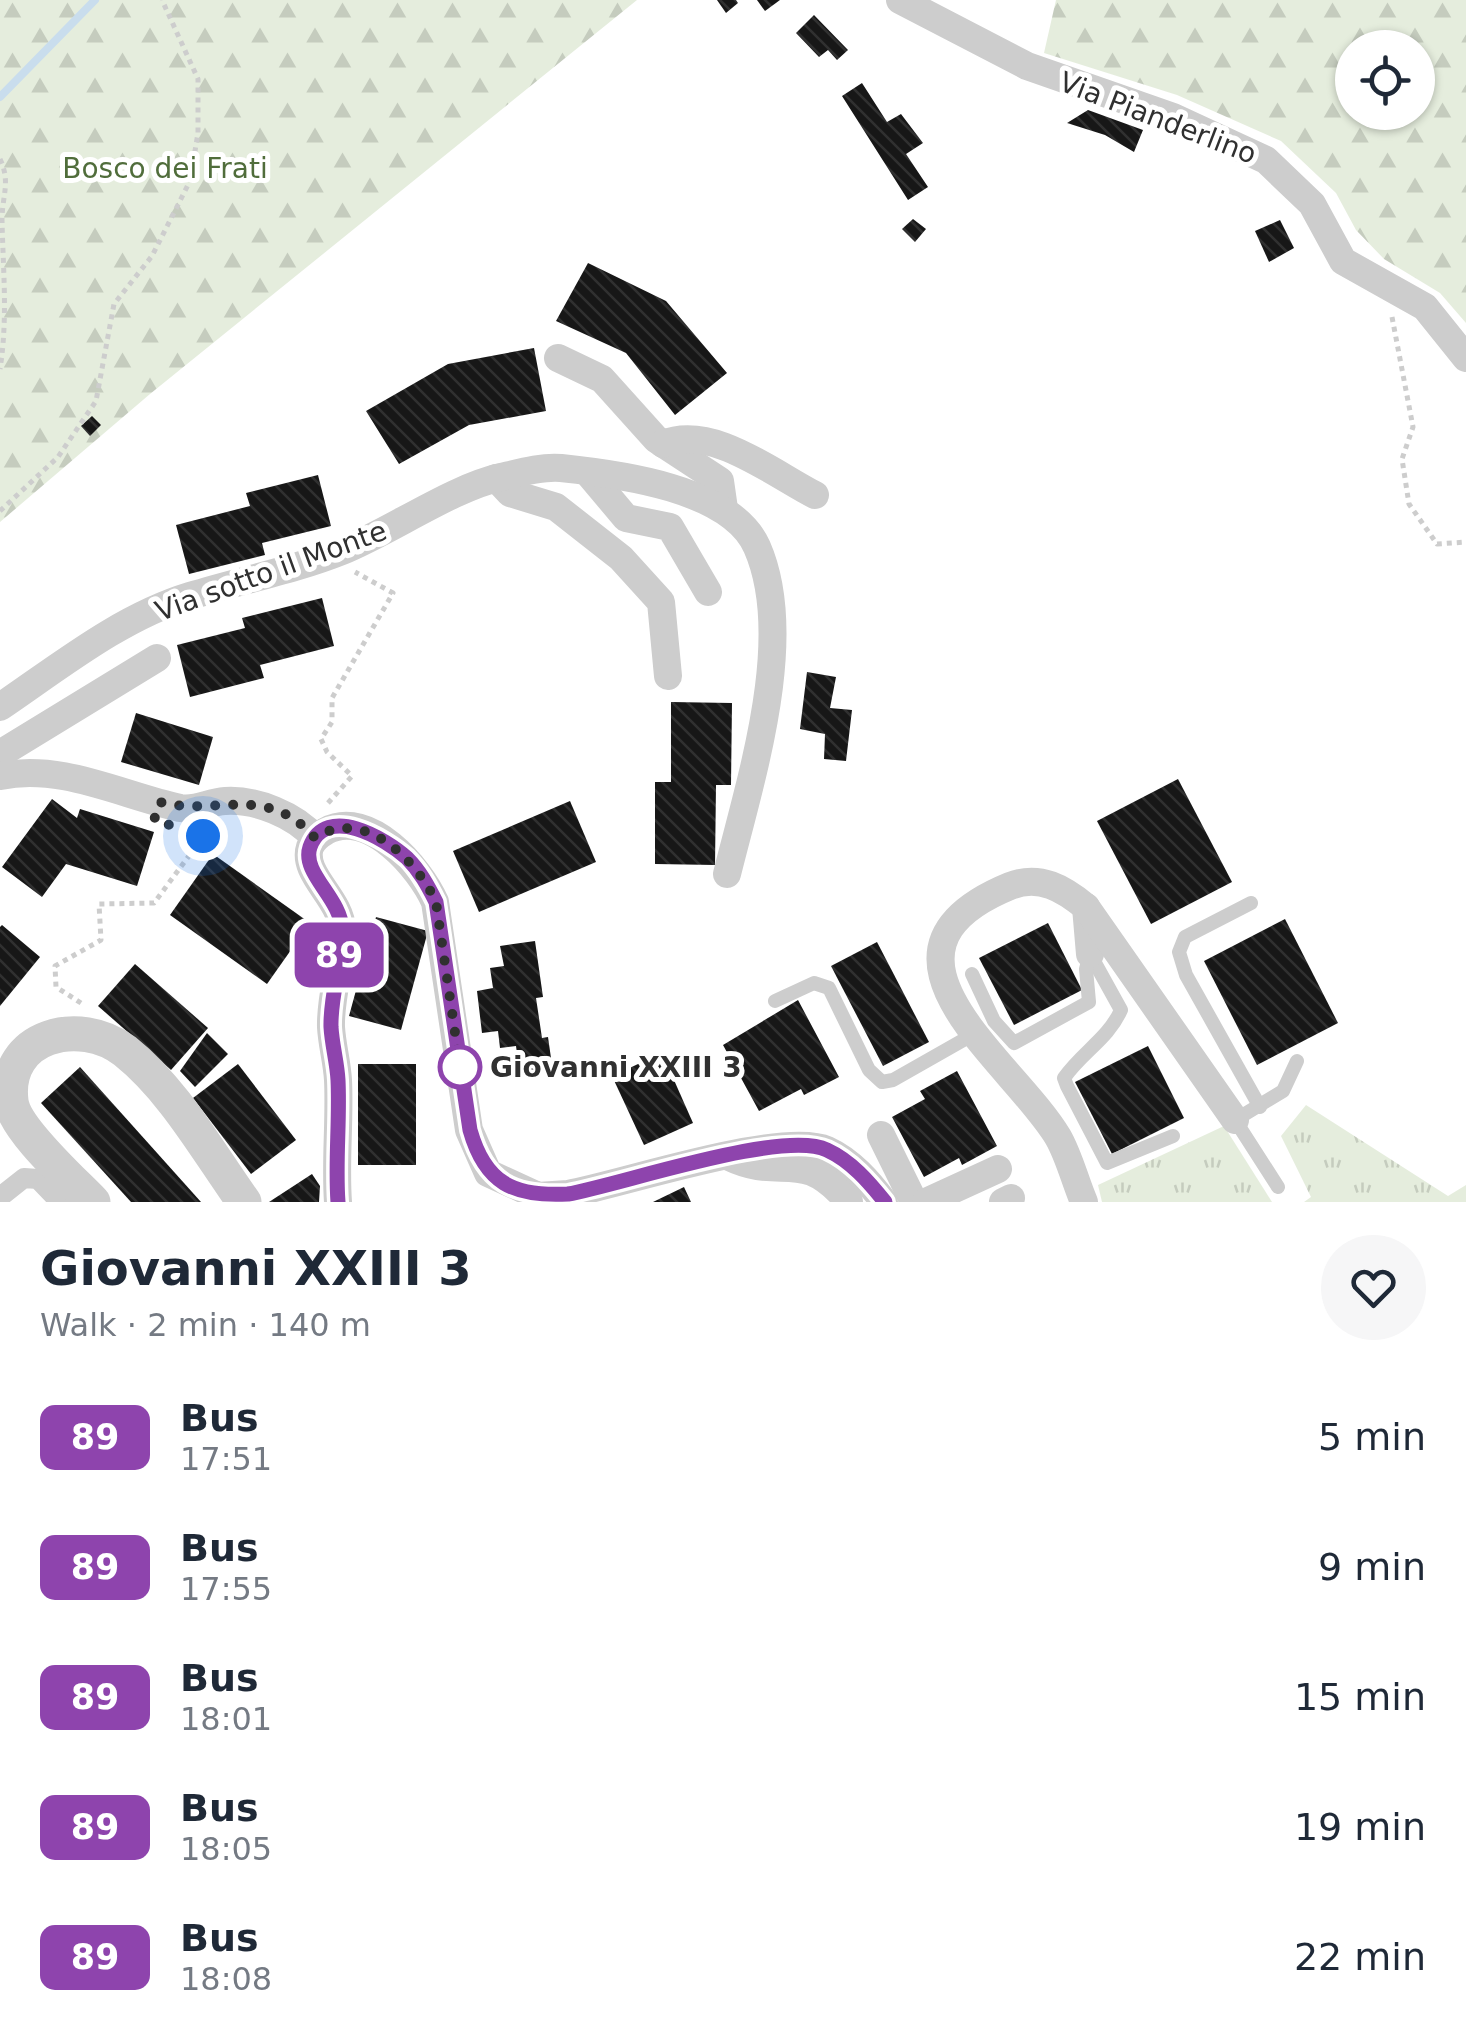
<!DOCTYPE html>
<meta charset="utf-8">
<style>
body{margin:0;font-family:"DejaVu Sans",sans-serif;background:#f6f6f7;color:#1f2937;height:100vh;display:flex;flex-direction:column;font-size:38px;white-space:nowrap}
*{box-sizing:border-box;margin:0}
p{font-size:32px;color:#747a83}
.icon{flex:none;width:55px;height:55px;fill:none;stroke:currentColor;stroke-width:2;stroke-linecap:round;stroke-linejoin:round}
.map{position:relative;height:1202px;overflow:hidden}
.details{display:flex;flex-direction:column;background:#fff;flex:1}
.details>*{flex:none}
.badge{padding:0 20px;border-radius:15px;font-size:35px;line-height:65px}
.buttons{position:absolute;left:1335px;top:30px;display:grid;gap:20px}
.buttons a{display:grid;place-items:center;width:100px;height:100px;border-radius:50%;background:#fff;box-shadow:0 2px 8px #0004;font-size:50px}
.you{position:absolute;width:50px;height:50px;margin:-25px;border:8px solid #fff;border-radius:50%;background:#1a73e8;box-shadow:0 0 0 15px #1a73e833}
.map>.badge{position:absolute;translate:-50% -50%;box-shadow:0 0 0 5px #fff}
.round{display:grid;place-items:center;flex:none;width:105px;height:105px;border-radius:52px;background:#f6f6f7}
.head{display:flex;align-items:center;justify-content:space-between;height:170px;padding:0 40px}
h1{font-size:48px;font-weight:700;line-height:75px}
ul{padding:0;list-style:none}
li{display:flex;align-items:center;gap:30px;height:130px;padding:0 40px}
li div{flex:1}
li b{display:block;font-size:38px}
li em{font-style:normal}
li .badge{min-width:110px;font-weight:700;text-align:center}
.map>svg:first-child{display:block}
</style>
<div class="map">
<svg width="1466" height="1202" viewBox="0 0 1466 1202">
<defs>
<pattern id="grass-tufts" width="24" height="20" patternUnits="userSpaceOnUse" patternTransform="scale(2.5)"><rect width="24" height="20" fill="#e5eddd"/><path d="M3 7l-1-3M5 7V3M7 7l1-3M15 17l-1-3M17 17v-4M19 17l1-3" fill="none" stroke="#c5ccbe"/></pattern>
<pattern id="forest-firs" width="22" height="20" patternUnits="userSpaceOnUse" patternTransform="scale(2.5)"><rect width="22" height="20" fill="#e5eddd"/><path d="M5 1l3.5 6h-7zM16 11l3.5 6h-7z" fill="#c5ccbe"/></pattern>
<pattern id="building-back-hatch" width="6" height="6" patternUnits="userSpaceOnUse" patternTransform="scale(2.5)"><rect width="6" height="6" fill="#171717"/><path d="M-1 5l2 2M0 0l6 6M5-1l2 2" fill="none" stroke="#303030"/></pattern>
</defs>
<rect width="100%" height="100%" fill="#fff"/>
<!-- grass -->
<g fill="url(#grass-tufts)">
<path d="M1306,1105L1448,1196L1466,1185V1202H1304L1311,1197L1281,1136Z"/>
<path d="M1224,1126L1272,1202H1102L1098,1185Z"/>
</g>
<!-- forest -->
<g fill="url(#forest-firs)" fill-rule="evenodd">
<path d="M0,0H637L150,394L0,522Z"/>
<path d="M1056,0H1466V323L1440,293L1384,259L1356,230L1336,193L1281,141L1177,95L1044,53ZM1352,48H1418V112H1352Z"/>
</g>
<g fill="none" stroke-linecap="round" stroke-linejoin="round">
<!-- stream -->
<path stroke="#c9dded" stroke-width="8" d="M0,97L95,0"/>
</g>
<!-- building -->
<g fill="url(#building-back-hatch)">
<path d="M717,0H736L738,3L726,13Z"/>
<path d="M757,0H780L765,11Z"/>
<path d="M814,15L848,50L837,60L828,50L819,57L796,33Z"/>
<path d="M862,83L887,122L901,114L923,143L906,154L928,187L908,200L842,96Z"/>
<path d="M1088,110L1143,130L1134,152L1105,135L1067,123Z"/>
<path d="M913,219L926,229L915,242L902,229Z"/>
<path d="M1280,220L1294,248L1269,262L1255,231Z"/>
<path d="M588,263L666,301L727,373L675,415L626,353L556,321Z"/>
<path d="M534,348L546,411L469,425L399,464L366,411L448,364Z"/>
<path d="M92,416L101,425L90,436L81,426Z"/>
<path d="M318,475L331,526L262,543L265,555L189,574L176,525L250,506L246,493Z"/>
<path d="M322,598L334,646L260,665L264,678L190,697L177,645L245,628L242,618Z"/>
<path d="M807,672L836,677L830,708L852,710L846,761L824,759L825,734L800,729Z"/>
<path d="M671,702L732,703L731,785H716L715,865L655,864V782H671Z"/>
<path d="M136,713L213,737L199,785L121,762Z"/>
<path d="M1178,779L1232,882L1151,924L1097,821Z"/>
<path d="M52,799L77,818L80,809L154,832L137,886L66,864L42,897L2,867Z"/>
<path d="M570,801L596,862L479,912L453,851Z"/>
<path d="M213,854L310,923L267,984L170,915Z"/>
<path d="M376,917L428,931L401,1030L349,1016Z"/>
<path d="M1285,919L1338,1023L1257,1065L1204,961Z"/>
<path d="M1048,923L1082,990L1014,1025L979,958Z"/>
<path d="M2,925L40,957L0,1006V927Z"/>
<path d="M535,941L543,997L536,998L542,1038L548,1037L553,1072L520,1076L516,1046L500,1048L498,1031L482,1033L477,991L493,988L490,968L504,966L500,946Z"/>
<path d="M877,942L929,1042L883,1066L831,966Z"/>
<path d="M135,964L208,1028L171,1070L98,1006Z"/>
<path d="M798,1000L839,1077L804,1095L801,1089L759,1111L723,1045Z"/>
<path d="M207,1033L228,1054L195,1087L180,1071Z"/>
<path d="M1148,1046L1184,1118L1112,1154L1075,1082Z"/>
<path d="M662,1053L693,1123L644,1145L612,1076Z"/>
<path d="M238,1064L296,1140L251,1174L193,1098Z"/>
<rect x="358" y="1064" width="58" height="101"/>
<path d="M80,1067L201,1202H131L41,1103Z"/>
<path d="M957,1071L997,1146L962,1165L959,1158L924,1177L892,1117L925,1099L920,1091Z"/>
<path d="M312,1174L320,1186L319,1202H269Z"/>
<path d="M684,1187L691,1202H653Z"/>
</g>
<g fill="none" stroke-linecap="round" stroke-linejoin="round">
<!-- path -->
<g stroke="#cdcdcd" stroke-width="5" stroke-dasharray="5 5" stroke-linecap="butt">
<path d="M0,159C11,182 2,196 2,220C3,269 8,319 0,369"/>
<path d="M1392,317L1413,427L1402,459L1409,504L1437,544L1466,542"/>
<path d="M0,511L58,457L96,401L114,304L152,256L190,181L198,133V79L162,0"/>
<path d="M328,803L352,776L327,752L321,739L332,722V698L393,593L355,572"/>
<path d="M81,1003L56,987L55,966L101,940L99,904L154,903L203,837L196,834"/>
</g>
<!-- service -->
<g stroke="#cdcdcd" stroke-width="14">
<path d="M1251,903L1185,937L1179,952L1186,975L1260,1107"/>
<path d="M1090,954L1121,1010C1108,1039 1082,1052 1064,1078L1067,1086L1107,1163L1173,1136"/>
<path d="M972,974L994,1021L1014,1043L1089,1002L1086,969L1090,954"/>
<path d="M775,1001L814,983L829,988L869,1070L882,1082L893,1080L974,1034"/>
<path d="M1278,1187L1235,1120L1283,1091L1297,1061"/>
</g>
<!-- pedestrian -->
<path stroke="#cdcdcd" stroke-width="20" d="M0,1197L24,1178L38,1179L60,1202"/>
<!-- minor -->
<g stroke="#cdcdcd" stroke-width="28">
<path d="M900,0L1027,66L1173,117L1266,160L1312,204L1343,261L1425,307L1466,358"/>
<path d="M558,358L602,379L656,439L720,481L724,509"/>
<path d="M663,444C712,424 772,473 815,495"/>
<path d="M589,474L626,518L670,527L708,592"/>
<path d="M496,478L510,493L556,507L621,558L661,602L668,676"/>
<path d="M0,707C59,667 121,617 190,596C241,580 292,571 342,551C391,531 452,488 501,477C518,473 543,466 561,468C618,474 731,488 757,547C797,638 750,781 727,874"/>
<path d="M0,754L157,658"/>
<path d="M0,776C61,763 121,795 180,808C197,811 208,802 225,801C256,799 295,815 315,838"/>
<path d="M1086,907L1090,954"/>
<path d="M881,1135L914,1202"/>
<path d="M729,1157C783,1183 800,1145 849,1202"/>
<path d="M338,1202C335,1162 340,1121 338,1080C337,1062 332,1045 331,1027C330,994 343,961 342,929C341,898 301,874 310,847C313,840 319,835 326,831C369,808 420,868 435,902L469,1130L488,1173L538,1196L568,1194C623,1184 783,1130 827,1150C851,1161 869,1182 884,1202"/>
<path d="M926,1202L998,1169"/>
<path d="M1003,1202L1011,1198"/>
<path d="M1084,1202C1075,1181 1069,1156 1058,1137C1012,1060 849,952 1010,886C1040,874 1064,889 1086,907L1235,1120"/>
</g>
<!-- tertiary -->
<path stroke="#cdcdcd" stroke-width="35" d="M93,1202C73,1181 14,1129 11,1101C3,1035 80,1016 125,1051C174,1090 208,1152 244,1202"/>
</g>
<g fill="none" stroke-linecap="round" stroke-linejoin="round">
<defs>
<path id="line" d="M338,1202C335,1162 340,1121 338,1080C337,1062 332,1045 331,1027C330,994 343,961 342,929C341,898 301,873 310,847C326,803 386,839 407,858C420,871 428,886 436,902L470,1130C485,1183 513,1197 568,1194C623,1184 783,1129 827,1150C851,1161 869,1182 885,1202"/>
</defs>
<!-- line casing -->
<use href="#line" stroke="#fff" stroke-width="22"/>
<!-- line -->
<use href="#line" stroke="#8e44ad" stroke-width="15"/>
<!-- walk -->
<path stroke="#303030" stroke-width="10" stroke-dasharray="0 18" d="M203,836L154,820L160,802C216,817 266,782 315,838C363,806 416,859 436,902L460,1067"/>
</g>
<!-- markers -->
<circle fill="#fff" stroke="#8e44ad" stroke-width="5" cx="460" cy="1067" r="20"/>
<g text-anchor="middle" dominant-baseline="central" stroke-width="10" stroke-linejoin="round" paint-order="stroke">
<!-- street labels -->
<g font-size="28" fill="#303030" stroke="#fff">
<text transform="translate(1158 118) rotate(21)">Via Pianderlino</text>
<text transform="translate(271 571) rotate(-20)">Via sotto il Monte</text>
</g>
<!-- park labels -->
<g font-size="28" fill="#506d3b" stroke="#fff">
<text x="165" y="168">Bosco dei Frati</text>
</g>
<!-- stop labels -->
<g font-size="28" font-weight="bold" fill="#303030" stroke="#fff" text-anchor="start">
<text x="490" y="1067">Giovanni XXIII 3</text>
</g>
</g>
</svg>
<div class="buttons">
<a><svg class="icon" aria-label="locate" viewBox="0 0 24 24"><circle cx="12" cy="12" r="6"/><path d="M12 2v4M12 18v4M2 12h4M18 12h4"/></svg></a>
</div>
<div class="you" style="left:203px;top:836px"></div>
<b class="badge" style="left:339px;top:955px;background:#8e44ad;color:#fff">89</b>
</div>
<section class="details">
<div class="head"><div><h1>Giovanni XXIII 3</h1><p>Walk · 2 min · 140 m</p></div><a class="round"><svg class="icon" aria-label="heart" viewBox="0 0 24 24"><path d="M12 20l-8-8c-3-5 5-10 8-4 3-6 11-1 8 4z"/></svg></a></div>
<ul>
<li><span class="badge" style="background:#8e44ad;color:#fff">89</span><div><b>Bus</b><p>17:51</p></div><em>5 min</em></li>
<li><span class="badge" style="background:#8e44ad;color:#fff">89</span><div><b>Bus</b><p>17:55</p></div><em>9 min</em></li>
<li><span class="badge" style="background:#8e44ad;color:#fff">89</span><div><b>Bus</b><p>18:01</p></div><em>15 min</em></li>
<li><span class="badge" style="background:#8e44ad;color:#fff">89</span><div><b>Bus</b><p>18:05</p></div><em>19 min</em></li>
<li><span class="badge" style="background:#8e44ad;color:#fff">89</span><div><b>Bus</b><p>18:08</p></div><em>22 min</em></li>
</ul>
</section>
